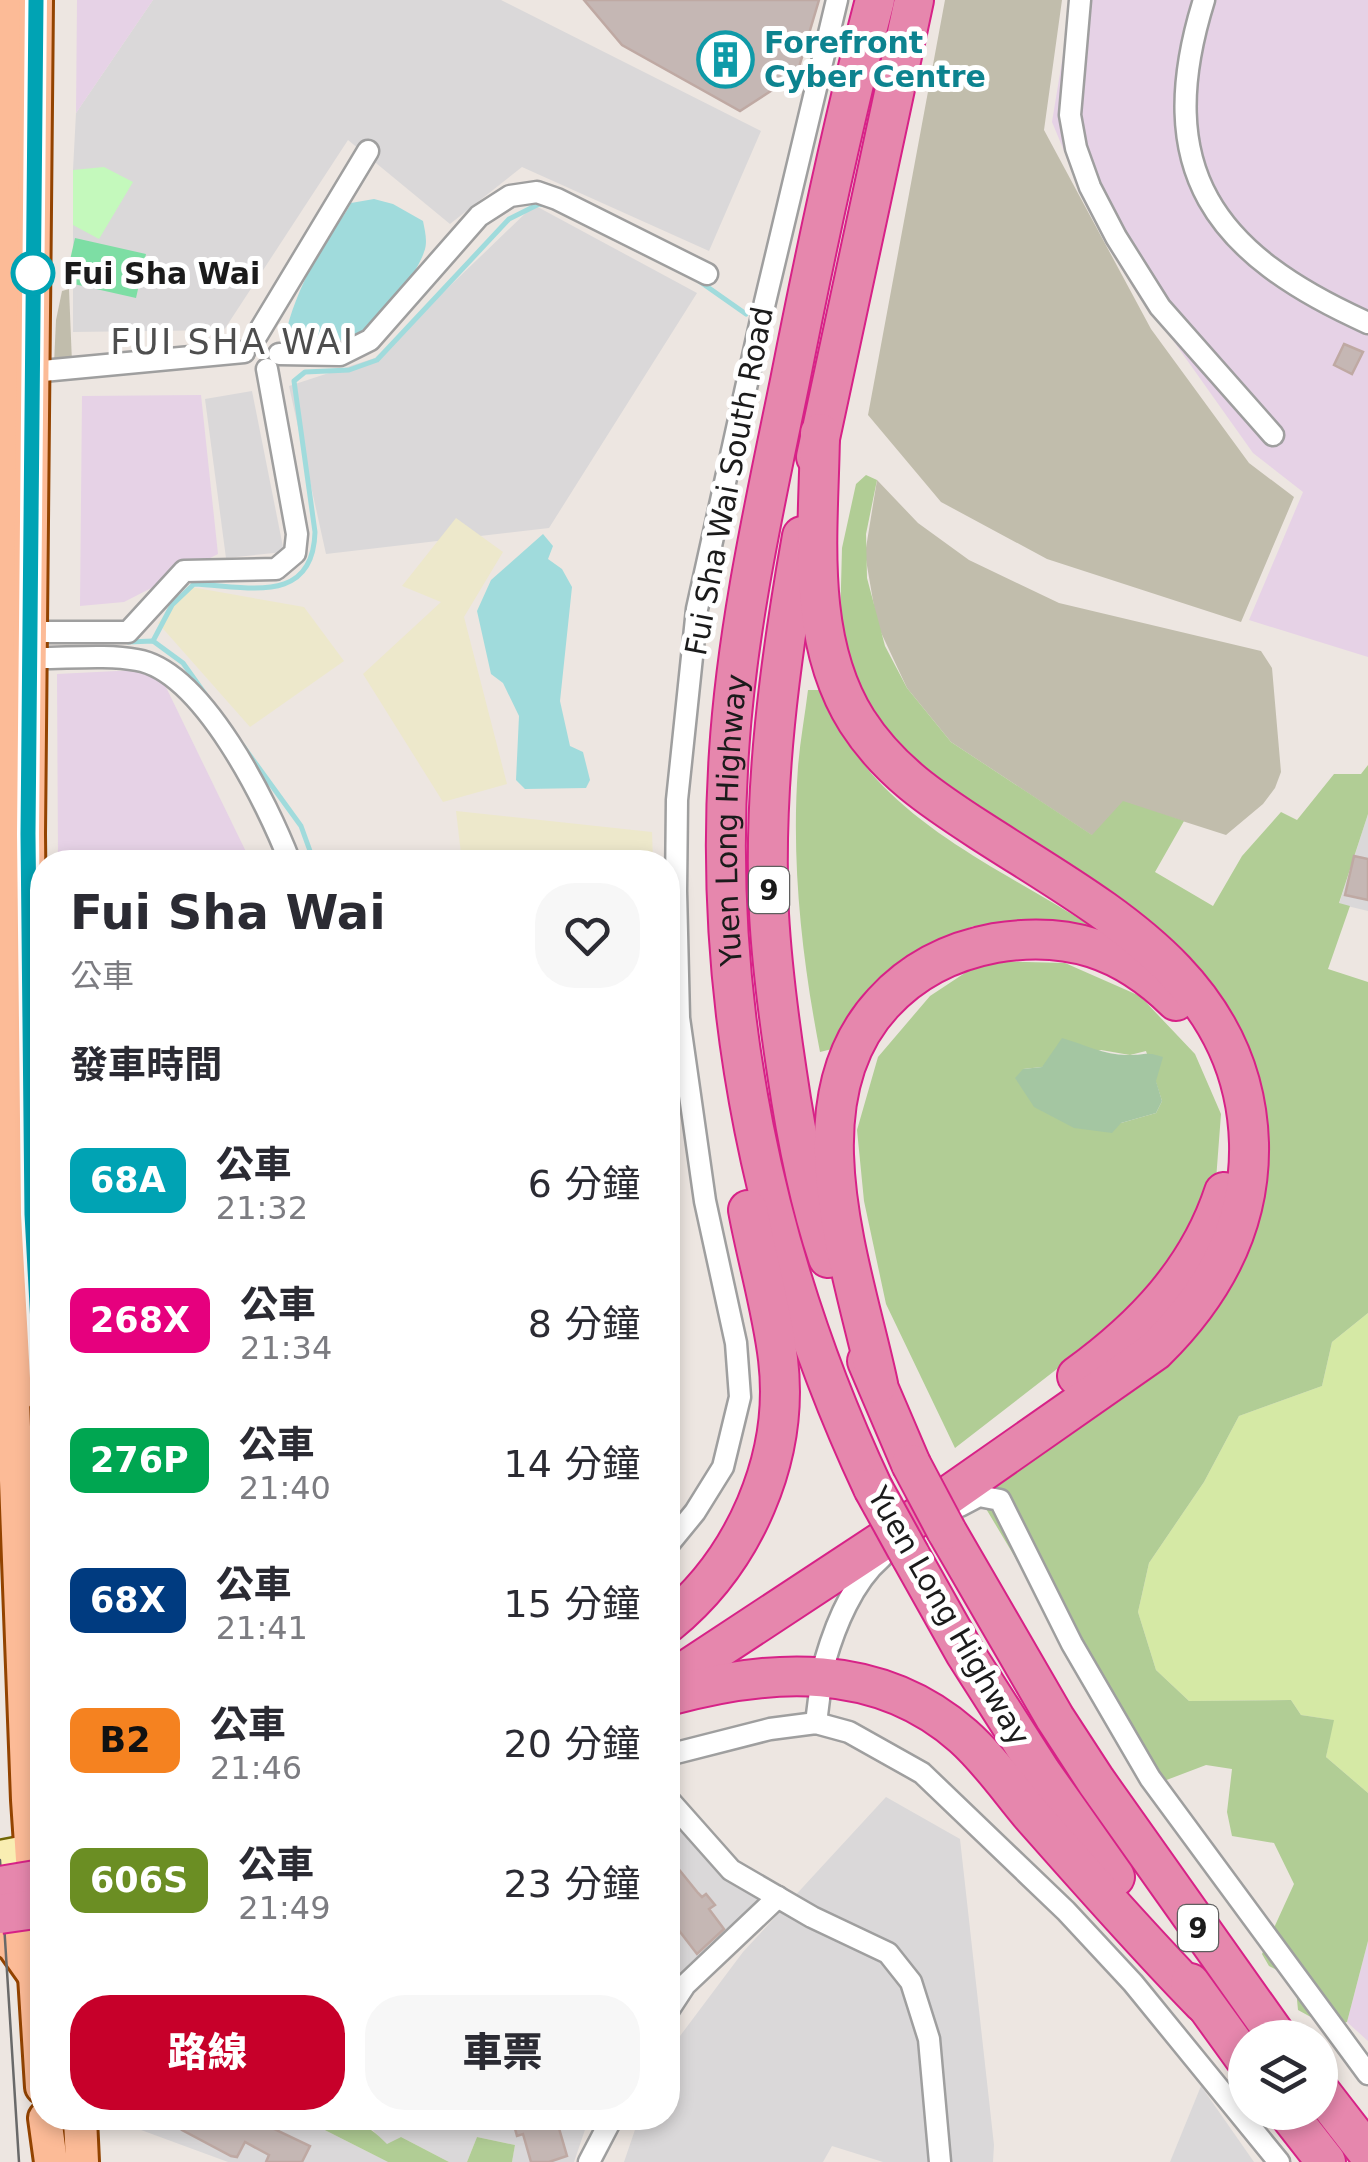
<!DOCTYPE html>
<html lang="zh-TW">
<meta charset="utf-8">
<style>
body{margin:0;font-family:"DejaVu Sans","Noto Sans TC",sans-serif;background:#f7f7f7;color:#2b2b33;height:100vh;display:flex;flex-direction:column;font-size:38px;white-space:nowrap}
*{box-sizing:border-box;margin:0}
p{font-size:32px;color:#7c7c81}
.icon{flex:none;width:55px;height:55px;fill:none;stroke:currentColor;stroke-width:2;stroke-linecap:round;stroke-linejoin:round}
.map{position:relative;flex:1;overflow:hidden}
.drawer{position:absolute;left:30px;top:850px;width:650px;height:1280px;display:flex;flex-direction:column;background:#fff;border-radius:40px;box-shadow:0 5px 15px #0003}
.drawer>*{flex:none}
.badge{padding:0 20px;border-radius:15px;font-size:35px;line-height:65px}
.controls{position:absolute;left:1228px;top:2020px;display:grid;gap:20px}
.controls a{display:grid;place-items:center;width:110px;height:110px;border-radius:50%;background:#fff;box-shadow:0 5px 15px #0003;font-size:50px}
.map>.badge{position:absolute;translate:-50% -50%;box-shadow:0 0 0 5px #fff}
h2{padding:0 40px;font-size:38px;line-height:90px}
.round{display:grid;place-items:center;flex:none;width:105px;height:105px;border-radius:40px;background:#f7f7f7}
.summary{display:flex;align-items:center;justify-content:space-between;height:170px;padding:0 40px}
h1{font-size:48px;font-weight:800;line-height:75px}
.cta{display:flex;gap:20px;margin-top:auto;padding:20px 40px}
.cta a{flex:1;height:115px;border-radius:40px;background:#c7002a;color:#fff;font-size:40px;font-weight:800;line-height:115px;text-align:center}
.cta a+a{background:#f7f7f7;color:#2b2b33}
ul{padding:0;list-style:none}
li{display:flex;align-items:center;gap:30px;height:140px;padding:0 40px}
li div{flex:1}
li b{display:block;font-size:38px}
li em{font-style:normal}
li .badge{min-width:110px;font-weight:700;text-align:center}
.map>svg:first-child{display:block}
</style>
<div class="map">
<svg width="1368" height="2162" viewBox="0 0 1368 2162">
<rect width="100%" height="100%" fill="#ede6e1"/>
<!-- residential -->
<g fill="#dad8d9">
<path d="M153,0H501L761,131L709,251L522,167L450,224L348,140L224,330L73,332V170L76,113Z"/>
<path d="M534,205L697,293L549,528L326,554L289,386L375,358Z"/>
<path d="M252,391L284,552L226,558L205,399Z"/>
<path d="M1368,814V911L1339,904Z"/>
<path d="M886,1797L960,1839L994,2145L993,2162H883L832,2146L823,2162H624L639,2118H668V2052L743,1952Z"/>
<path d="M682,1826L723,1877L771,1908L668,1987V1842Z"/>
<path d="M1201,2086L1254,2162H1170Z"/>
<path d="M111,2118H301L388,2162H228L141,2130L111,2129Z"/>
<path d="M350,2118H589L574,2162H512L515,2145L477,2137L467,2162H449L401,2137L387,2145L370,2127Z"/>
</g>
<!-- industrial -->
<g fill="#e6d2e6">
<path d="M77,0H153L76,113Z"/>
<path d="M1072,0H1368V657L1249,620L1303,492L1253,453L1155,315L1082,194L1052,122Z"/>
<path d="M201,395L218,554L124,602L80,606L82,396Z"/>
<path d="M137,670L163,681L251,862H58L57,674Z"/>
<path d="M1368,1941V2041L1347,2022Z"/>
</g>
<!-- construction -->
<g fill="#c1bdac">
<path d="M945,0H1062L1044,130L1151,329L1249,463L1294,497L1241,622L1047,559L941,502L868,415Z"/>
<path d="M69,289L72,363L54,364L56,320L62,291Z"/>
<path d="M877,480L918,523L969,560L1059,603L1261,651L1272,668L1281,772L1275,788L1263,804L1226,835L1123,802L1093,836L951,742L907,688L877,624L865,554Z"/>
</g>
<!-- farmland -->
<g fill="#ede8cb">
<path d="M456,518L503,552L464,617L507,784L443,802L363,674L441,602L402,586Z"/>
<path d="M191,587L304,607L344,661L250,727L158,623Z"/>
<path d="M456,811L652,832L653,862H462Z"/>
</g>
<!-- grass -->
<path fill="#d5e9a5" d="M1368,1313V1793L1326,1757L1333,1720L1301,1715L1291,1700L1189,1701L1156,1670L1138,1612L1149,1563L1204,1482L1239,1416L1322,1386L1332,1342Z"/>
<!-- forest -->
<g fill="#b1cd95" fill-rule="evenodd">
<path d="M866,475L877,480L866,534L867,578L885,646L907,688L951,742L1092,835L1123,801L1184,821L1155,872L1213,906L1242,856L1281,812L1297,820L1334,774H1361L1368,765V814L1339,903L1350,906L1328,969L1368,982V1313L1332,1342L1322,1386L1239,1416L1204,1482L1149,1563L1138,1612L1156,1670L1189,1701L1291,1700L1301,1715L1334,1720L1326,1757L1368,1793V1941L1347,2022L1329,2027L1298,2010L1295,1979L1269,1966L1262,1954L1294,1884L1274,1843L1232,1836L1227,1812L1232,1769L1206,1765L1156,1784L1091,1684L973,1487L1108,1395L1261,1139L1202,1003L900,760L858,701L840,624L842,548L856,484Z"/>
<path d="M808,690H819C836,724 856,759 883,786C942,846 1023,882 1094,928L1091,937L1039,929L973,926L911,955L872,997L832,1049L820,1052C802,959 791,862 798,767C800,741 805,715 808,690Z"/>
<path d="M983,961L1065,963L1140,996L1195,1054L1221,1114L1216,1180L1192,1247L1142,1303L955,1448L886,1304L864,1201L857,1130L878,1057L930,996ZM1101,1050L1130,1055L1146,1051L1162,1101L1156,1113L1121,1123L1023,1069L1042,1067Z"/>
<path d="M301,2118C341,2117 358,2114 387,2144L401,2137L449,2162H388Z"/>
<path d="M477,2137L515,2145L512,2162H467Z"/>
</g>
<!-- cemetery -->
<path fill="#a4c6a2" d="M1062,1038C1083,1044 1107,1056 1129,1055C1145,1055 1146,1051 1163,1057L1156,1081L1162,1101L1156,1113L1121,1123L1112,1133L1074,1128L1034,1107L1015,1078L1023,1069L1042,1067Z"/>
<!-- park -->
<path fill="#c4f9bc" d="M104,167L133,182L99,239L73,225V170Z"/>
<!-- pitch -->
<path fill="#7ddea4" d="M75,238L146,254L136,298L65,282Z"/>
<!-- water -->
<g fill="#a0dbdc">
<path d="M374,199L393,204L423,221C425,231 428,243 424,252C416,277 373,331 347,339C332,345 300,337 287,328C295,298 311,264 328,237C336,225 344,217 351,203Z"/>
<path d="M543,534L553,546L548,559L562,569L572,587L560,701L570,746L583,752L590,780L586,788L525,789L516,780L519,716L503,683L491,674L477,611L491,580Z"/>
</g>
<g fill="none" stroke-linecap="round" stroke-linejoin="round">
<!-- stream -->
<g stroke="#a0dbdc" stroke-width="5">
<path d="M699,281L746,314"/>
<path d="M153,641L172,605L194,584C247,586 313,606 315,532L294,381L305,372L349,370L377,360L509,219L539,204L547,205"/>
<path d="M128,642L153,641L183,663L210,701"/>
<path d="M243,746L301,826L314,862"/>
</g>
</g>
<!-- building -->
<g fill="#c5b7b4" stroke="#bfa9a3" stroke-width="2.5">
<path d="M584,0H819L797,74L740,111L622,45Z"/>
<path d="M1344,344L1363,352L1352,374L1334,365Z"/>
<path d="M1354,856L1368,859V900L1345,895Z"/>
<path d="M677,1867L698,1893L702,1897L706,1894L715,1905L709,1909L724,1929L697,1954L677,1928L668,1934V1874Z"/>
<path d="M189,2118H251L310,2146L302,2162H266L269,2155L245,2142L237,2157L231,2156L182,2130Z"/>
<path d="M512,2118H556L567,2156L549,2162H531L523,2134L517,2136Z"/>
</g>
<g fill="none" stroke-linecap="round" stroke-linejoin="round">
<defs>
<g id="minor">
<path d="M1080,0L1070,115L1076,148L1090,187L1116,237L1160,307L1273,435"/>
<path d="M1204,0C1151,170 1214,254 1368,323"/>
<path d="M257,335L368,151"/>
<path d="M279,354L340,355L370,340L479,216L510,196L537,192L557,199L707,274"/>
<path d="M32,372L244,352"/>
<path d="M30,632H128L184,571L276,569L295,553L297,534L267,369"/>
<path d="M29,658C62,659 105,654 137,660C203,671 268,805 290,862"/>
<path d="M960,1506L979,1496L1000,1500L1072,1644L1150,1778L1368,2074"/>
<path d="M668,1545L695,1512L723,1467L740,1397L736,1343L705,1201L679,1018L676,891L677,800L697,609L765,302L837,0"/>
<path d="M825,1661C835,1626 853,1582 881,1558"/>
<path d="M816,1723L821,1683"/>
<path d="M668,1755L770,1729L816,1723L849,1732L922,1773L1066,1911L1133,1983L1279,2162"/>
<path d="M668,1799L731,1870L812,1917L888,1953L911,1982L929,2039L940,2162"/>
<path d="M668,2011L685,1985L778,1897"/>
<path d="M589,2162L612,2118"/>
</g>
<path id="secondary" d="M0,1856L42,1848"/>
<g id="primary">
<path d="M9,0L6,612L1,657V843L6,858L1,997L5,1046L6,1214L28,1800L38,1948L35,1976L42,2087"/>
<path d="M36,0L28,834L32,1214L42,1396"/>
<path d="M0,1937L13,1945L35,1976"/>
<path d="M45,2118L51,2162"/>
<path d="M80,2118L82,2162"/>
</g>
<g id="motorway">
<path d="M816,457L914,0"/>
<path d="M802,536C780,660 763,787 769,914C772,967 779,1020 787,1073C796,1135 808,1198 828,1258"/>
<path d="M867,1361L911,1464"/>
<path d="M1077,1376C1143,1328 1198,1271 1224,1192"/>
<path d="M878,1384C853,1267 790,1103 883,1003C913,970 952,951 995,943C1068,931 1123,949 1176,1001"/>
<path id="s1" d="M873,1488C765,1258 712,1005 729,752C737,627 765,503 790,381C815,254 842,126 875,0"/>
<path d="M946,1530L1055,1718L1096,1781L1278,2038"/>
<path d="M910,1555L965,1653L1041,1772L1115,1877"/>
<path d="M668,1623C744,1561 790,1458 778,1359C772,1309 757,1259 748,1210"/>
<path d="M668,1682L899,1530L1155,1351C1213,1294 1251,1227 1249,1143C1244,979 1103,910 981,831C933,800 889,771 857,721C804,637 819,528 820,433"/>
<path d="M668,1696C770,1668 878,1661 963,1736C990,1760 1010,1790 1033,1817C1089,1880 1144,1943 1203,2003"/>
<path d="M1190,1983L1245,2059"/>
<path d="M1320,2091L1368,2153"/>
<path d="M1287,2112L1326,2162"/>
</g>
</defs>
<!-- minor casing -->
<use href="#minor" stroke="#9f9f9f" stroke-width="25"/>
<!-- secondary casing -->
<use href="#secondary" stroke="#716604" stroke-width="35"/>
<!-- primary casing -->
<use href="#primary" stroke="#934300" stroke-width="38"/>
<!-- motorway casing -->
<use href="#motorway" stroke="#d72287" stroke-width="42"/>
<!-- minor -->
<use href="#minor" stroke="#fff" stroke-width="20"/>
<!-- secondary -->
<use href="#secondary" stroke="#f9eeb2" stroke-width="30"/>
<!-- primary -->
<use href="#primary" stroke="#fcbb97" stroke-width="32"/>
<!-- motorway -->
<use href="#motorway" stroke="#e687ad" stroke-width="38"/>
<!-- tram -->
<path stroke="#696969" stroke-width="2.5" d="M0,1860L19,2162"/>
<defs>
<g id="motorway-bridge">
<path d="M911,1464L946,1530"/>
<path d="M873,1488L910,1555"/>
<path d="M0,1886L42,1879"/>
<path d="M0,1914L42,1908"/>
</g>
</defs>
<!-- motorway-bridge casing -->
<use href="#motorway-bridge" stroke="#d72287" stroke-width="42" stroke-linecap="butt"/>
<!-- motorway-bridge -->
<use href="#motorway-bridge" stroke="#e687ad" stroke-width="38"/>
</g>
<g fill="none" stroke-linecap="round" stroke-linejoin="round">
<defs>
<path id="line" d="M36,0L28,834L32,1214L42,1396"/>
</defs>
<!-- line casing -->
<use href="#line" stroke="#fff" stroke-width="22"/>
<!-- line -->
<use href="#line" stroke="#00a3b4" stroke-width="15"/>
</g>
<!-- icons -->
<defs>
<symbol id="building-ring" viewBox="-11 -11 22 22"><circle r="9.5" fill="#fff" stroke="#0f9aa8" stroke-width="1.5"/><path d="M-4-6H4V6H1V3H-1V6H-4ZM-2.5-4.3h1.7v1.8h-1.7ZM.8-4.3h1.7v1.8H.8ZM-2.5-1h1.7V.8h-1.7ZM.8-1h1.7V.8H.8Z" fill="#0f9aa8"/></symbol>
</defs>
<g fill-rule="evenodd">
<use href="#building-ring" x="694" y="28" width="63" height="63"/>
</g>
<!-- markers -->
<circle fill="#fff" stroke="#00a3b4" stroke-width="5" cx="33" cy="273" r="20"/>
<g text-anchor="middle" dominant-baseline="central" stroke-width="10" stroke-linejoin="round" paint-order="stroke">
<!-- shield labels -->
<g fill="#fff" stroke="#5f5f5f" stroke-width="2.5">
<rect x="749" y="867" width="40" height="46" rx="8"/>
<rect x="1178" y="1905" width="40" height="46" rx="8"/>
</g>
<g font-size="28" font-weight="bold" fill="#1b1b1b">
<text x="769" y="890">9</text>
<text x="1198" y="1928">9</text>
</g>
<!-- culture labels -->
<g font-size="30" font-weight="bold" fill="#0d838f" stroke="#fff" text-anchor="start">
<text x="764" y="42">Forefront<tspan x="764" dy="34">Cyber Centre</tspan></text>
</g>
<!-- stop labels -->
<g font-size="30" font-weight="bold" fill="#1b1b1b" stroke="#fff" text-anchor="start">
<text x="63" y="273">Fui Sha Wai</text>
</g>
<!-- street labels -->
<g font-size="30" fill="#1b1b1b" stroke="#fff">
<text transform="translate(729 481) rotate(-79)">Fui Sha Wai South Road</text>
<text stroke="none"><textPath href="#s1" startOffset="690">Yuen Long Highway</textPath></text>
<text transform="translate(949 1616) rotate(60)">Yuen Long Highway</text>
</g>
<!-- quarter labels -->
<g font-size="35" letter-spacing="2.5" fill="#4e4e4e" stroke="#fff">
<text x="233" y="342">FUI SHA WAI</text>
</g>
</g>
</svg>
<div class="controls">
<a><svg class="icon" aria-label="layers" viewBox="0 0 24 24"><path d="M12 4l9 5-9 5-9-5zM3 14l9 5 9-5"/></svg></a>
</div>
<section class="drawer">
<div class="summary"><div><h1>Fui Sha Wai</h1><p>公車</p></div><a class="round"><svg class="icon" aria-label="heart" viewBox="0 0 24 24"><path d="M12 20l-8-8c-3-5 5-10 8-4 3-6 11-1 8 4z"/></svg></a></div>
<h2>發車時間</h2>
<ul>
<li><span class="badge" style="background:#00a3b4;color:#fff">68A</span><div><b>公車</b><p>21:32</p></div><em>6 分鐘</em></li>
<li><span class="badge" style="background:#e6007e;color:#fff">268X</span><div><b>公車</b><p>21:34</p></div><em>8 分鐘</em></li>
<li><span class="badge" style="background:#00a651;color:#fff">276P</span><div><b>公車</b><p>21:40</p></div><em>14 分鐘</em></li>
<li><span class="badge" style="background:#003b80;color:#fff">68X</span><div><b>公車</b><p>21:41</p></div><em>15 分鐘</em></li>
<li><span class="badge" style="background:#f58220;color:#111">B2</span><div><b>公車</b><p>21:46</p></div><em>20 分鐘</em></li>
<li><span class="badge" style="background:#6b8e23;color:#fff">606S</span><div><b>公車</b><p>21:49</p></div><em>23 分鐘</em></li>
</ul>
<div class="cta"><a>路線</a><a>車票</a></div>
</section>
</div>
